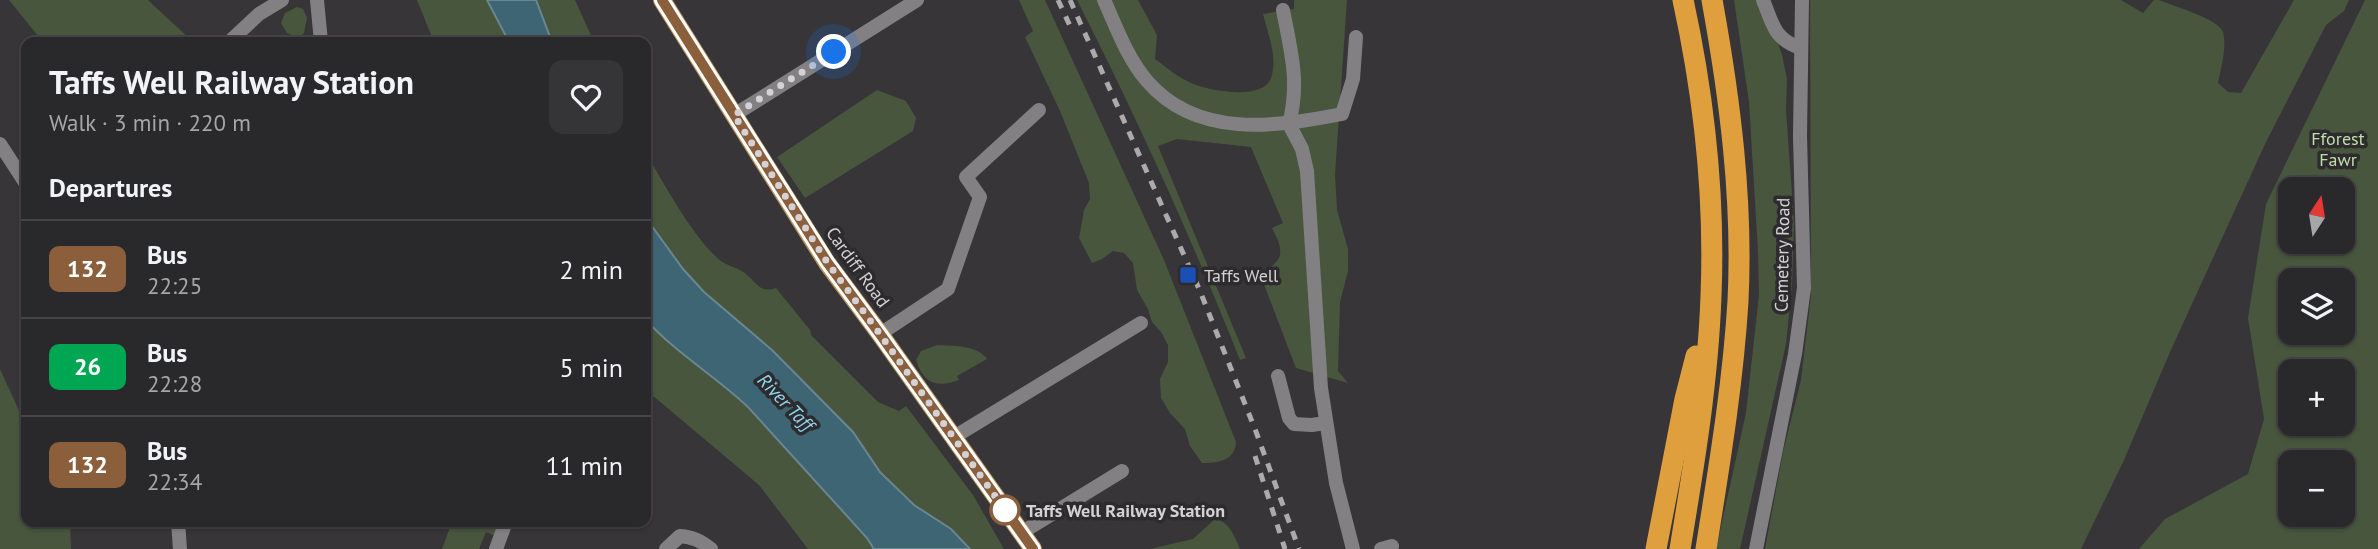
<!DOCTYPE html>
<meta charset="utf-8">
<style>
body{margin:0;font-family:"PT Sans",sans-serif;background:#353436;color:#f1f3f6;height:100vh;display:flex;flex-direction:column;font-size:26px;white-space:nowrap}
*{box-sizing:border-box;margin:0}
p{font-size:23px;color:#a5a6a8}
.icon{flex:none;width:38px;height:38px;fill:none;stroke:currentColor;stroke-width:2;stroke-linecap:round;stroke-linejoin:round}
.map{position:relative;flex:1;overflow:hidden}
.panel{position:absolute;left:21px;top:37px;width:630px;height:490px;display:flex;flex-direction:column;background:#29282a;border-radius:14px;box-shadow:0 2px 5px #0004,0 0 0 2px #454447}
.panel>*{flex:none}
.badge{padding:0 14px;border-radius:10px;font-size:24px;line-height:46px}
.needle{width:46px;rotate:12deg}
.buttons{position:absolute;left:2278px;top:177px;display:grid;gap:14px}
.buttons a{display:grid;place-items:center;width:77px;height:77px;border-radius:14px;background:#29282a;box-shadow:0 2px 5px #0004,0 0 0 2px #454447;font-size:35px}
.you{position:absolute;width:35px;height:35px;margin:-18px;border:5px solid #fff;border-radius:50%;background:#1a73e8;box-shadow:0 0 0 10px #1a73e833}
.map>.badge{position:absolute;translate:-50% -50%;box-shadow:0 0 0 4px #fff}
h2{padding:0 28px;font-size:26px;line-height:63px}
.round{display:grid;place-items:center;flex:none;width:74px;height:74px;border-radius:14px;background:#353436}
.head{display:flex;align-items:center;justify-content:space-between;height:119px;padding:0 28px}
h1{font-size:33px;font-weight:600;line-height:52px}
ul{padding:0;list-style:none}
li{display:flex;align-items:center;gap:21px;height:98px;padding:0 28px;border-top:2px solid #454447}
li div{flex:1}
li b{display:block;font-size:26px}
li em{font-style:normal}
li .badge{min-width:77px;font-weight:700;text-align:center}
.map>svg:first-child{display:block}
</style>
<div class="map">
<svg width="2378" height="549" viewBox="0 0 2378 549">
<rect width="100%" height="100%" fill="#373538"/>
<!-- green -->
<g fill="#48563d" fill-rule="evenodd">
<path d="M9,0H148L193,42H43Z"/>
<path d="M417,0H487L509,42H434Z"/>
<path d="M536,0H575L594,42H552Z"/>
<path d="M1019,0H1045L1164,260L1236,442C1235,461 1218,463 1202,463L1190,446L1185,429L1170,413L1161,398L1160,379L1168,362V345L1161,332L1152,322L1148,309L1137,290L1133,263L1124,253L1113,251L1102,259L1092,263L1079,238L1084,210L1090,199L1089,183L1060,111L1025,37L1033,31Z"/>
<path d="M1077,0H1138L1157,35L1155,59C1167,68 1178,77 1191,83C1209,91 1263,101 1271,78C1278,58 1268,34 1263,14L1294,9V0H1347L1335,174L1337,210L1348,249V271L1340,302L1338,371L1348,383L1296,368L1260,274C1284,260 1285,253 1272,228L1283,223L1251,147L1177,139L1158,146L1246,358L1240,360C1191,237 1137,118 1077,0Z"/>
<path d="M1734,0H1763L1782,55L1787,79L1786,110L1794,223L1792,286L1786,344L1740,549H1716L1746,413L1759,295L1758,251L1749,102Z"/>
<path d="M1810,0H2121L2143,13L2154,0H2159C2173,6 2219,19 2223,32C2227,48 2221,67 2218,83L2228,92L2241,93L2294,0H2349L2344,11L2326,25L2266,142L2170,352L2124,460L2081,549H1765L1783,452L1801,380L1811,295Z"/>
<path d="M2365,0H2378V549H2139L2165,519L2248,474L2264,419L2248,318L2266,204ZM2291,189H2343V242H2291ZM2291,280H2343V332H2291ZM2291,371H2343V424H2291ZM2291,462H2343V514H2291Z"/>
<path d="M297,7L303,9L307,18L304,33L298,38L287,33L281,23L285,13Z"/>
<path d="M877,90L906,101L916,118L913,131L805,198L777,157Z"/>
<path d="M646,153C663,182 695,241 721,261C728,266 738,268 745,273C756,282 760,294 776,288L810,330L811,335L878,402L899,411L906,406L973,495L1004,549H970L951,529L914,505L880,472L853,432L772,350L704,292L683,269L646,218Z"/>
<path d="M646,320C676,353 715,376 748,407L867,538L874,549H808L759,485L646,390Z"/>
<path d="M937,345C954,346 977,345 987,359L957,376L959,380C938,388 923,384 916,360L921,351Z"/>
<path d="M0,369L26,426V522H70L71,549H0Z"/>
<path d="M1215,519C1229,521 1235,537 1240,549H1150L1193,539Z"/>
<path d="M452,522H506L500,538L486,532L479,549H442Z"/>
</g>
<!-- water -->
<g fill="#3d6573" stroke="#6a8690" stroke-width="2">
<path d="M487,0H536L552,42H509Z"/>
<path d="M646,218L683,269L704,292L772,350L853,432L880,472L914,505L951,529L970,549H874L867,538L748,407C715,376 676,353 646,320Z"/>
</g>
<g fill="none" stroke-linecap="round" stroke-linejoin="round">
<!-- street -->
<g stroke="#838084" stroke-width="14">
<path d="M317,0L321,42"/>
<path d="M1104,0C1116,26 1127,58 1147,81C1197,139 1275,127 1342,114L1353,79L1356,37"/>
<path d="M1763,0C1773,24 1773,38 1800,48"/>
<path d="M1283,10C1291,52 1300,82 1289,124L1302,149L1307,171L1321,388L1336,483L1353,549"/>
<path d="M229,42L259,14L282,0"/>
<path d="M734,115L917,0"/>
<path d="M0,144L26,184"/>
<path d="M880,334L948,289L980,197L966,177L1039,110"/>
<path d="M1278,376L1289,418L1294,424L1312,425L1325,423"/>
<path d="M954,437L1141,323"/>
<path d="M178,522L180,549"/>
<path d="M1021,533L1122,471"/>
<path d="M496,549L506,522"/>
<path d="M666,549L680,536C693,537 701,541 711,549"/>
<path d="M1381,549L1392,546"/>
<path d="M1756,549L1795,354L1804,288L1800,136L1802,0"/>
</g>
<!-- primary -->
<path stroke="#ba9359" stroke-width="18" d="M662,0L827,263L880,334L1033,549"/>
<!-- highway -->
<g stroke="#df9f3d" stroke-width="21">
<path d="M1656,549L1685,399L1696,356"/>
<path d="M1680,549C1694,465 1708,381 1711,296C1715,197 1704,96 1683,0"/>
<path d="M1706,549C1719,467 1733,384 1738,301C1743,200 1730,99 1712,0"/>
</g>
<!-- rail -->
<g stroke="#acaaac" stroke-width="5" stroke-dasharray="9 9" stroke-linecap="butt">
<path d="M1058,0L1071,28"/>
<path d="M1070,0L1200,291L1255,429L1299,549"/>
<path d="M1255,456L1285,549"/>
</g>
</g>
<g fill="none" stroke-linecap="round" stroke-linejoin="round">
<defs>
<path id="line" d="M662,0L827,262L880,334L1033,549"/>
</defs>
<!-- line casing -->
<use href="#line" stroke="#fff" stroke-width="16"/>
<!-- line -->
<use href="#line" stroke="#8b5e3c" stroke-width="10"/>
<!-- walk -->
<path stroke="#d4d2d4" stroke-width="7" stroke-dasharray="0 12.6" d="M834,52L734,115L827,262L880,334L1005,510"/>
</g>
<!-- markers -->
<rect fill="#1a4fb4" stroke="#2d2b2e" stroke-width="2.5" x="1179" y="266" width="18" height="18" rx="3.5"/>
<circle fill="#fff" stroke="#8b5e3c" stroke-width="3.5" cx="1005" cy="510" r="14"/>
<g text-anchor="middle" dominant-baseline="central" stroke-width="7" stroke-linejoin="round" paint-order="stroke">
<!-- park labels -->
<g font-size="18" fill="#c0dfa8" stroke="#2d2b2e">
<text x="2338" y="138">Fforest<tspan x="2338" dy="21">Fawr</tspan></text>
</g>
<!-- street labels -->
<g font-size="18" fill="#d4d2d4" stroke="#2d2b2e">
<text transform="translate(1782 255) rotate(-89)">Cemetery Road</text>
<text transform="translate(858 267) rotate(54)">Cardiff Road</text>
</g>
<!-- poi labels -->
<g font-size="18" fill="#d4d2d4" stroke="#2d2b2e" text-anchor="start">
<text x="1204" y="275">Taffs Well</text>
</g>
<!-- stop labels -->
<g font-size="18" font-weight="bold" fill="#d4d2d4" stroke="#2d2b2e" text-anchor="start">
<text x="1026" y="510">Taffs Well Railway Station</text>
</g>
<!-- water labels -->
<g font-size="19" font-style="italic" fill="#8fd8f1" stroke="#2d2b2e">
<text transform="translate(786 402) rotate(46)">River Taff</text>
</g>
</g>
</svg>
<div class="buttons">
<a><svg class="needle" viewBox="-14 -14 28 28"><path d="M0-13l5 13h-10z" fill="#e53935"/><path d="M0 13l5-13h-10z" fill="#a5a6a8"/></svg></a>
<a><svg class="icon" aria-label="layers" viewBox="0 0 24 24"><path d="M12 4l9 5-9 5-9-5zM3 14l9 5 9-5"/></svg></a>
<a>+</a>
<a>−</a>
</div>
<div class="you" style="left:834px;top:52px"></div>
<section class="panel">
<div class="head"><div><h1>Taffs Well Railway Station</h1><p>Walk · 3 min · 220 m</p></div><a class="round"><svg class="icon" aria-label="heart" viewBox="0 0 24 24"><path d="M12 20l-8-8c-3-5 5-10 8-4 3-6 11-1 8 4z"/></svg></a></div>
<h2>Departures</h2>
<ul>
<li><span class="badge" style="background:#8b5e3c;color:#fff">132</span><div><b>Bus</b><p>22:25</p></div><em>2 min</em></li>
<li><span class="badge" style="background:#00a651;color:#fff">26</span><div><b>Bus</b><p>22:28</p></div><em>5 min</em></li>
<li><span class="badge" style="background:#8b5e3c;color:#fff">132</span><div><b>Bus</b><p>22:34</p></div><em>11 min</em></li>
</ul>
</section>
</div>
